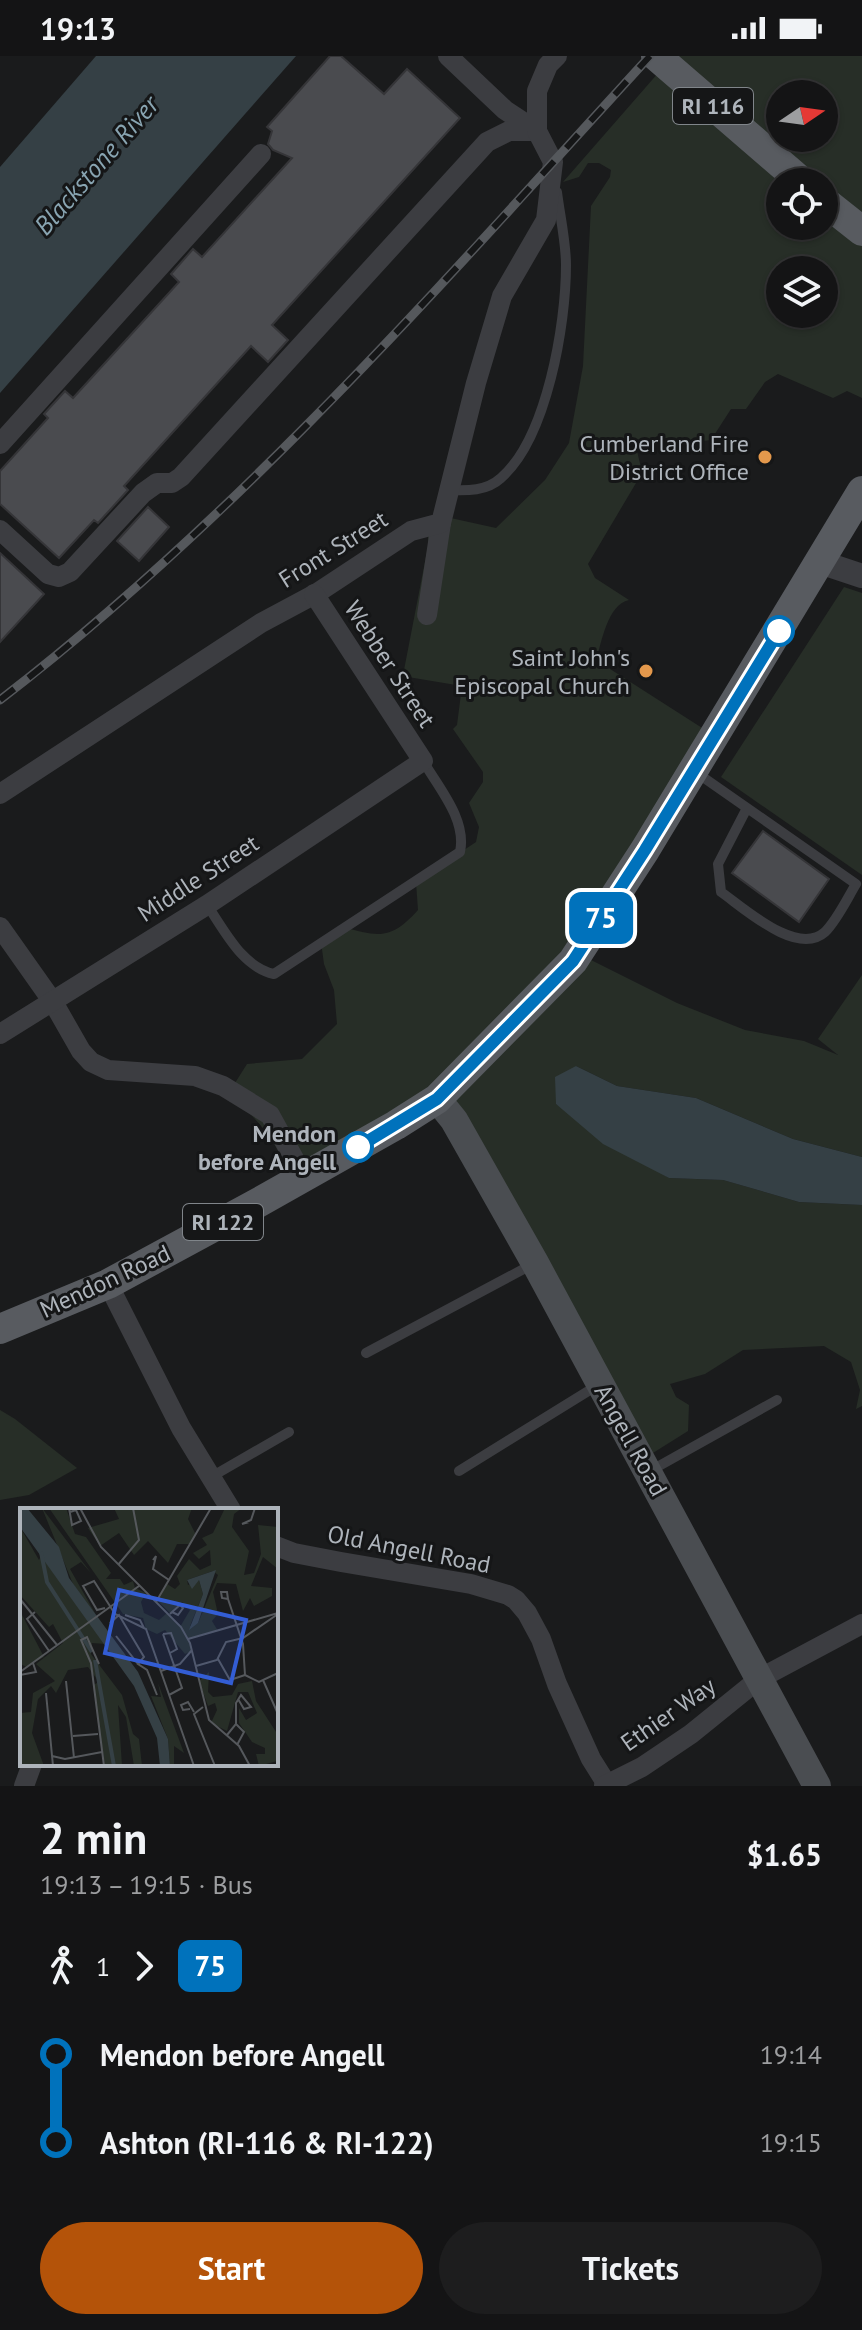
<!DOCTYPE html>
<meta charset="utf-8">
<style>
body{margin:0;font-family:"PT Sans",sans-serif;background:#1d1d1e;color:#f1f3f6;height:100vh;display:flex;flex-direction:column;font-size:30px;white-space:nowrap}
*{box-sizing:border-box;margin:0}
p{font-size:26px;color:#9d9ea0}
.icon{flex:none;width:44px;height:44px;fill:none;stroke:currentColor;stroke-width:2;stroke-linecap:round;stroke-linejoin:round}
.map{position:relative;height:1730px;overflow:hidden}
.sheet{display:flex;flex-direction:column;background:#141415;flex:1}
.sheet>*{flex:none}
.badge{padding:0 16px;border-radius:12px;font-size:28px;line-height:52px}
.needle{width:52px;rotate:77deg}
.buttons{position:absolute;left:766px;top:24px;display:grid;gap:16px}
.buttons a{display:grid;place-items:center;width:72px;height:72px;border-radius:50%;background:#141415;box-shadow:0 2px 6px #0004,0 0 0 2px #333334;font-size:40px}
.map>.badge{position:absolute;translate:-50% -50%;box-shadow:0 0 0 4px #fff}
.legs{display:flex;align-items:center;gap:12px;height:88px;padding:0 40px;font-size:26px}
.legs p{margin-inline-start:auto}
.head{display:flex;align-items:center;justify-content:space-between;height:136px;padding:0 40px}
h1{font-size:44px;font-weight:600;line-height:60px}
.button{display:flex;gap:16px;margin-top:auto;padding:16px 40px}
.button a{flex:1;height:92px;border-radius:48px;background:#b45309;color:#fff;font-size:32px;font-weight:600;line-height:92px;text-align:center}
.button a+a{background:#1d1d1e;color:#f1f3f6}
ul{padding:0 40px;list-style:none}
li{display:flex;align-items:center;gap:28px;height:88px;font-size:30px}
li i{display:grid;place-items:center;width:12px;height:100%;margin:0 10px;background:currentColor}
li i::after{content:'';width:20px;height:20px;margin:-10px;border:6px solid;border-radius:50%;background:#141415}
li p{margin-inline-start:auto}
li:first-child i{background:linear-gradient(#0000 50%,currentColor 0)}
li:last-child i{background:linear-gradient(currentColor 50%,#0000 0)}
.status{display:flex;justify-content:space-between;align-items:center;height:56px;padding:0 40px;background:#141415;direction:ltr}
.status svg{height:22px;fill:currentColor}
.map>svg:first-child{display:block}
</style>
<div class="status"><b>19:13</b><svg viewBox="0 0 49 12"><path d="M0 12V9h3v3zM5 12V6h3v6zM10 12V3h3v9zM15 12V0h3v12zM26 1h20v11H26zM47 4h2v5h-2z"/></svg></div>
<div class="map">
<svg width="862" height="1730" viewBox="0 0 862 1730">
<rect width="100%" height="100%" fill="#1a1b1c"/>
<!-- green -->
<g fill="#272e27" fill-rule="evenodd">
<path d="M673,0H862V342L847,335L833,342L778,318L765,326L746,353H731L711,384L687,387L657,380L637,395L643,420L636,427L588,508L595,522L629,544C607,549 602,586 596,604L710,677L571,894L677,947L745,974L804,985L838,999L818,983L862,919V1101L793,1083L696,1042L617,1030L576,1010L556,1048L669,1122L723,1124L799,1146L862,1149V1350L856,1353L860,1334L851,1306L824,1290L743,1294L705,1318L670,1328L676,1341L689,1349L688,1375L637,1407L444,1042L290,1124C278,1085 259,1064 228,1038L247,1008L302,1003L337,968L334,934L324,908L321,886L343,871C379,881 391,884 418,854L416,826L476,786L479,771L469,747L483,726V716L453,673L457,669L462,630L408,621L404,614L428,490V480L437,459L496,472L545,424L569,387L583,310L591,150L610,121L611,114L599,107H588L579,121L563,126ZM780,38H824V82H780ZM780,126H824V170H780ZM780,214H824V258H780Z"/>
<path d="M844,531L862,537V819L721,721Z"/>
<path d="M0,1354L15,1363L77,1412L29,1439L0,1444Z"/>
</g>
<!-- water -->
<g fill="#354045">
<path d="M96,0H296L0,337V111Z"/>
<path d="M576,1010L617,1030L696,1042L793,1083L862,1101V1149L799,1146L723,1124L669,1122L603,1088L556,1048L555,1021Z"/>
</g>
<!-- building -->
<g fill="#4a4b4f" stroke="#353538" stroke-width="2">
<path d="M330,0H341L384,38L407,13L460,62L272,269L288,284L268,306L251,290L124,430L128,434L98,467L94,464L59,502L0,448V415L48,362L44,358L65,335L73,342L179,226L171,218L193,193L202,201L292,102L273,94L268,88L272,75L267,71Z"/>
<path d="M148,451L169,471L139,505L117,485Z"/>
<path d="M0,497L44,538L0,586Z"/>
<path d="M763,775L829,823L799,866L732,817Z"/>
</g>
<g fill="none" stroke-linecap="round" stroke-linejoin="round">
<!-- service -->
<g stroke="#3c3d41" stroke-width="10">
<path d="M449,434C467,435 487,435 501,422C547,382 566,268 566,209C566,186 560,160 557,136"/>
<path d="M697,717L856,828C847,843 837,864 825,876C797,901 744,852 721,836L718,808L747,752"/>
<path d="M207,849C225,875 242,911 274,918L460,796C467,764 439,732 423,705"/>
<path d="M366,1297L533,1208"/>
<path d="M459,1415L598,1329"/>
<path d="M650,1415L777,1344"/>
<path d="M211,1421L289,1376"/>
</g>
<!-- minor -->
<g stroke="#3c3d41" stroke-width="20">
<path d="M448,0L505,54L537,75"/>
<path d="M0,388L261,98"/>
<path d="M0,474L48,518L59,521L70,516L143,437L157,427H172L181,421L487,86L509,75H537"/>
<path d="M427,559L441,467"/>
<path d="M0,738L261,567L317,537L411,475L441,467L476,327L502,240L546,164L553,106L537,75V35L548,9L557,0"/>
<path d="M0,871L53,946L81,995L91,1006L108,1014L195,1020L223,1030L270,1059L304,1121"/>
<path d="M0,978L207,849L423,705L314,538"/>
<path d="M108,1228L181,1372L231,1454"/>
<path d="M276,1490L294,1497L341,1506L471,1528L508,1539L516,1544L527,1557L541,1583L557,1628L591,1703L608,1730"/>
<path d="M24,1730L32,1708"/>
<path d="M604,1730L642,1711L691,1678L759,1623L862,1568"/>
</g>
<!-- tertiary -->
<path stroke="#3c3d41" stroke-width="24" d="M820,506L862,520"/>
<!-- secondary -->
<path stroke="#4a4d51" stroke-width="28" d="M437,1043L454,1064L535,1207L817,1730"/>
<!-- primary -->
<g stroke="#585b60" stroke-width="30">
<path d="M656,0L802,126"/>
<path d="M824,145L862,175"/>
<path d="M0,1273L108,1228L254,1149L396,1069L437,1043L573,905L645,794L862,435"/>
</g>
<defs>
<path id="rail" d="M0,644C244,456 443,226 650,0"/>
</defs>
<!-- rail casing -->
<use href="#rail" stroke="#55585c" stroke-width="9"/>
<!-- rail -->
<use href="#rail" stroke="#151617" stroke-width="6" stroke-dasharray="18" stroke-linecap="butt"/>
</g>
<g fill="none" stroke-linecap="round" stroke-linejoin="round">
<defs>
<path id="line-1" d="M358,1091L437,1043L573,905L645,794L779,575"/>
</defs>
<!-- line-1 casing -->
<use href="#line-1" stroke="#fff" stroke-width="18"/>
<!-- line-1 -->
<use href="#line-1" stroke="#0072bc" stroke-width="12"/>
</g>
<!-- markers -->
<g fill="#e3984c" stroke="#151617" stroke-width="3">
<circle cx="765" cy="401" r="8"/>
<circle cx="646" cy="615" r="8"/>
</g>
<g fill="#fff" stroke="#0072bc" stroke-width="4">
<circle cx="779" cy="575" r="14"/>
<circle cx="358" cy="1091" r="14"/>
</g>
<g text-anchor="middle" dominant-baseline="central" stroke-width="6" stroke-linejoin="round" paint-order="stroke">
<!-- shield labels -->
<g fill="#151617" stroke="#80858a" stroke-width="2">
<rect x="673" y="32" width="80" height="36" rx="6"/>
<rect x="183" y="1148" width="80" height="36" rx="6"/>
</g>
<g font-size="22" font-weight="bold" fill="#aeb4bb">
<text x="713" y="50">RI 116</text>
<text x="223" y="1166">RI 122</text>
</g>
<!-- poi labels -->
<g font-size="24" fill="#aeb4bb" stroke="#151617" text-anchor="end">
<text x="749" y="387">Cumberland Fire<tspan x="749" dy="28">District Office</tspan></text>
<text x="630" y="601">Saint John's<tspan x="630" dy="28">Episcopal Church</tspan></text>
</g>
<!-- street labels -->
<g font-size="24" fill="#aeb4bb" stroke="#151617">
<text transform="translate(333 493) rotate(-32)">Front Street</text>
<text transform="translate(390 608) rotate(57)">Webber Street</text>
<text transform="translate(198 822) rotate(-33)">Middle Street</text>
<text transform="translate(105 1225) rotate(-25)">Mendon Road</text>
<text transform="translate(631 1384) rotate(61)">Angell Road</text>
<text transform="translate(409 1493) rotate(11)">Old Angell Road</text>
<text transform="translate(668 1658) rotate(-35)">Ethier Way</text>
</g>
<!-- stop labels -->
<g font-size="24" font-weight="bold" fill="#aeb4bb" stroke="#151617" text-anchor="end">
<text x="336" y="1077">Mendon<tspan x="336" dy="28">before Angell</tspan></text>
</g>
<!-- water labels -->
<g font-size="26" font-style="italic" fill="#89a5b2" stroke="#151617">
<text transform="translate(96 109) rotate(-49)">Blackstone River</text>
</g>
</g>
<!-- overview -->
<g transform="translate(20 1452)">
<rect width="258" height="258" fill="#1a1b1c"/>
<path d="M22,0L71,65L61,54L50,61L76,107L53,76ZM29,0H46L55,26L66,29L91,65L86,71H100L104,77L113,73L115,80L126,85L121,94L124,105L139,112L147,105L160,119L170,102L162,94L150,105L138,93L147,76L155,81L160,76L157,68L169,51L180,62L191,57L190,42L179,51L173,45L187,37L182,30L193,25L205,0H222L214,6L212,19L229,43L224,67L234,65L241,46L238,17L258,19V61L243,49L231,78L252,80V88L234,98L230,90L223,103L216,76L197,75L193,84L198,106L192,113L198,123L168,131L172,143L165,146L145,122L137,126L126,121L123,110L103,106ZM193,63L198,67L178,115L170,118L183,86L179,72L168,77L167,72ZM94,0H172L168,11L176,27L170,36H157L148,55L128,33L114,47L99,25L80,38L68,20L99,11ZM0,19L19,52L21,48L86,136L72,135L71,146L102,187L113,226L119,231L122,258H114L106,209L98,197L102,258H85L73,177L79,174L68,159L48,162L36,185L31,178L18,191L12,225L24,258H0V205L11,204L13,185L35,173L16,156L43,135L33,116L29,119L0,87ZM0,103L24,149L6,159L1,156ZM189,164L188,184L193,189L212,187L218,176L232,173L236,193L258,227L257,253L239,258L236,246H245V240L232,234L219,215V200L226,212L237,205L228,184H218L207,223L191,215L197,202L195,195L188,198L179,173ZM138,175L164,245L154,238V258H150L148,231L131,188L141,189Z" fill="#272e27" fill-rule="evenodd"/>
<path d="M0,0H7L39,39L49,70L118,164L148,231L150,258H140L137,230L114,178L0,19ZM196,62L178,115L169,122L183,86L179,72L172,81L167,72Z" fill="#354045"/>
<path fill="none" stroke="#354045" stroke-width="4" d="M21,44L27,74L72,144M75,152L94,258"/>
<path fill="none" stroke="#55585c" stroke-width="2" d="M49,0L52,17L61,13L56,2L50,4M60,0L81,39L161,119L170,135L189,212L219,238L230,258M229,14L222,16L231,12L235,0M133,52L136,48L133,61L149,72M98,57L119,32L113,0M201,84H207L208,91L202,90ZM0,91L37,137M208,91L223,136L225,167M136,94L191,0M85,100L77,102L63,78L74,73L95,106L126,121L174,258M15,104L7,111L29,143M150,106L152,104L160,97L163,100L158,107L152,104M105,107L120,112L124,120M90,115L99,107L124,149L118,156L127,162L137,187M143,126L162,180L149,187M143,126L151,125L157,141L150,145M96,128L118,156M168,131L258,105M198,151L210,172L225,167M79,156L67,129L61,132L71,155L84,258M176,158L197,152L206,134L223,130L258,106M141,163L160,156L172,142M0,164L119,78M0,167L16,164L13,155M225,167L239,174L258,165M243,172L258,206M46,173L54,250M26,185L33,258M183,199L174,206L195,258M170,201L163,202L161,197L168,194L174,204M216,216L224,224L217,237M207,227L216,216V195L221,187L231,199L224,201L218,191M53,228L78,226M32,248L45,251L82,244"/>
<path fill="#335dd4" fill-opacity="0.15" stroke="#335dd4" stroke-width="4" d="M99,82L226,112L211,175L85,145Z"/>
<rect width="258" height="258" fill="none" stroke="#aeb4bb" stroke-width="4"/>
</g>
</svg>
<div class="buttons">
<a><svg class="needle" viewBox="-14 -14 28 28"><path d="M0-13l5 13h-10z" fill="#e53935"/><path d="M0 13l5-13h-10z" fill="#9d9ea0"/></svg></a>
<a><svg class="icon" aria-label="locate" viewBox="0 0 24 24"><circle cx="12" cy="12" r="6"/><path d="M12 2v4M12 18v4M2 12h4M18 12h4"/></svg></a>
<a><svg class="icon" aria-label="layers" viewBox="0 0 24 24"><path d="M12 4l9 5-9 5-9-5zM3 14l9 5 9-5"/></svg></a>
</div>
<b class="badge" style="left:601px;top:862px;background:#0072bc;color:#fff">75</b>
</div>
<section class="sheet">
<div class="head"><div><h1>2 min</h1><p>19:13 – 19:15 · Bus</p></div><b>$1.65</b></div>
<div class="legs"><svg class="icon" aria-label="walk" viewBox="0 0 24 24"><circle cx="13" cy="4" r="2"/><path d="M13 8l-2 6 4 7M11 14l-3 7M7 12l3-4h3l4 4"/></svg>1<svg class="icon" aria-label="forward" viewBox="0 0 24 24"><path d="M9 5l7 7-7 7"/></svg><b class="badge" style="background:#0072bc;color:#fff">75</b></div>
<ul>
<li><i style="color:#0072bc"></i><b>Mendon before Angell</b><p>19:14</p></li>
<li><i style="color:#0072bc"></i><b>Ashton (RI-116 &amp; RI-122)</b><p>19:15</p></li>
</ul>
<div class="button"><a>Start</a><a>Tickets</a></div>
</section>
